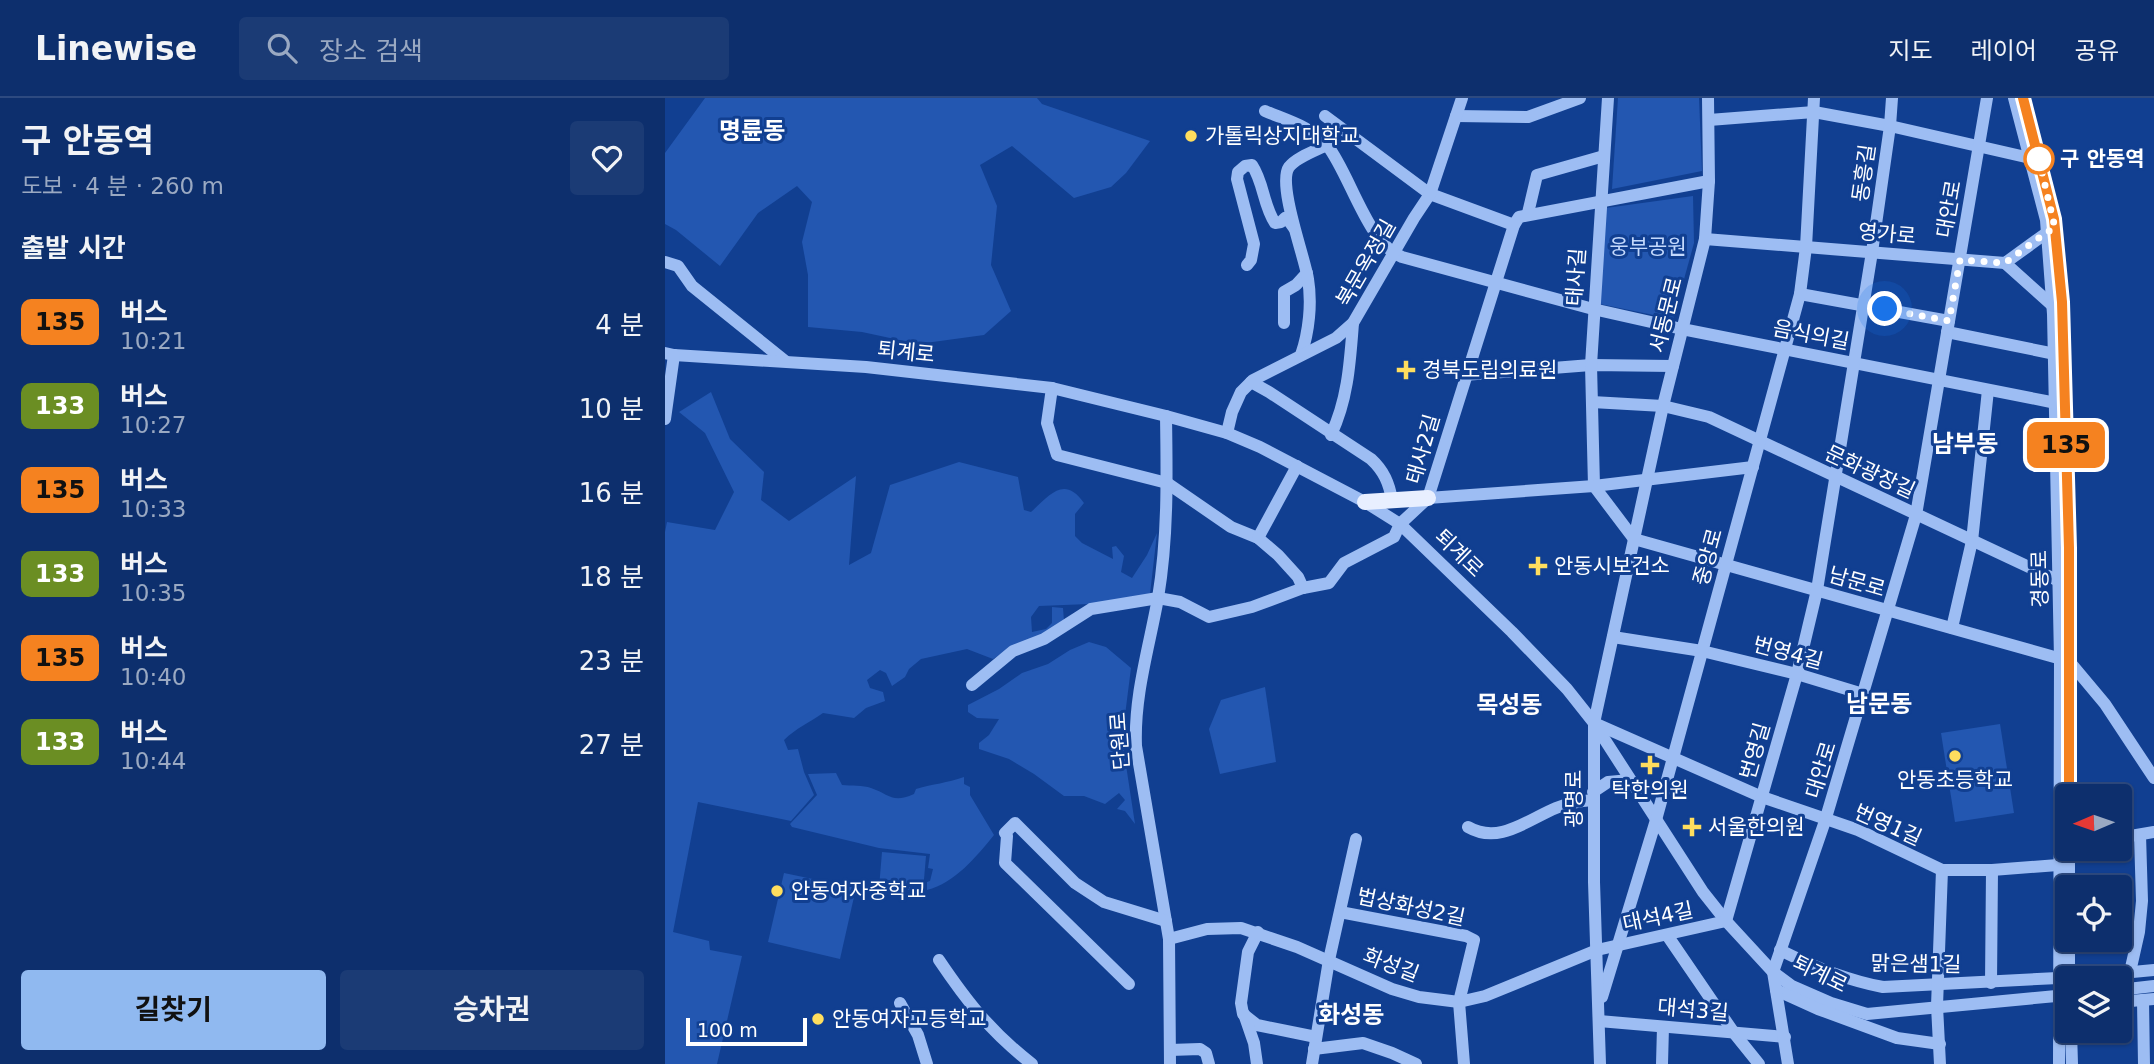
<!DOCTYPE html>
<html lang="ko">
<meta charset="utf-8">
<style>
body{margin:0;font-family:"DejaVu Sans","Noto Sans KR",sans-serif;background:#1b3b75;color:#f1f3f6;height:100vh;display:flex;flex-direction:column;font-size:26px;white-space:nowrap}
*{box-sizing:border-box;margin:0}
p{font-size:23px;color:#9aa9c2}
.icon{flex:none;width:38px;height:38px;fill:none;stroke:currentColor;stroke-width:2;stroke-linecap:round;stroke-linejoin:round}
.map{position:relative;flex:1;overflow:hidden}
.panel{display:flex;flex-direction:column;background:#0d2f6d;width:665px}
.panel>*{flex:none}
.badge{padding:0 14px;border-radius:10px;font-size:24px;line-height:46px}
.needle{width:46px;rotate:268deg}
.buttons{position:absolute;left:1390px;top:686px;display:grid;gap:14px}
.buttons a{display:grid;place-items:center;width:77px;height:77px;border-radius:7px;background:#0d2f6d;box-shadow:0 2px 5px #0004,0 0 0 2px #2d4a80;font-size:35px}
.scale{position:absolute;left:21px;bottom:18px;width:121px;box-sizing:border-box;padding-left:7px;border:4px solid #fff;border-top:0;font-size:19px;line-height:24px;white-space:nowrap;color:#fff;-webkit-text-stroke:5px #113f91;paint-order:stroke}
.you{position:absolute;width:35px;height:35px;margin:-18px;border:5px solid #fff;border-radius:50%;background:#1a73e8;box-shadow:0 0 0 10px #1a73e833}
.map>.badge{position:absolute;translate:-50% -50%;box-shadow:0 0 0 4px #fff}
h2{padding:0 21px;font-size:26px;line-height:63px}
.round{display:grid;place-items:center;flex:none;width:74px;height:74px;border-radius:7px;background:#1b3b75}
.overview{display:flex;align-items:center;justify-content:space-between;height:119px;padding:0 21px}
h1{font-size:33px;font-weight:700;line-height:52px}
.cta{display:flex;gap:14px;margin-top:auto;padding:14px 21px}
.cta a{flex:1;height:80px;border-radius:7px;background:#90b9f0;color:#111;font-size:28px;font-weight:700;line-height:80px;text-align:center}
.cta a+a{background:#1b3b75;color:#f1f3f6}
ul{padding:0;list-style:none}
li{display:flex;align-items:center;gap:21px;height:84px;padding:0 21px}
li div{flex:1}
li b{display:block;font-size:26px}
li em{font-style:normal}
li .badge{min-width:77px;font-weight:700;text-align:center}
header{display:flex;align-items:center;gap:42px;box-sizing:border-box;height:98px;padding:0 35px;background:#0d2f6d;border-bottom:2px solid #2d4a80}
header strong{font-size:33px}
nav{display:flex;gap:38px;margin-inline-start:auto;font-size:24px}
.search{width:490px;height:63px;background:#1b3b75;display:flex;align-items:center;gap:18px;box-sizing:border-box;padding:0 24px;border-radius:7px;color:#9aa9c2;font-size:26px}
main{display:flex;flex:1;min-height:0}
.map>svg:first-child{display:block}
</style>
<header>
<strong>Linewise</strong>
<div class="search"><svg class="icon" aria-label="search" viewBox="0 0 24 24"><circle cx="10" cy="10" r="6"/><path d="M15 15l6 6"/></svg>장소 검색</div>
<nav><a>지도</a><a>레이어</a><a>공유</a></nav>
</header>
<main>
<section class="panel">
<div class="overview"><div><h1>구 안동역</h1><p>도보 · 4 분 · 260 m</p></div><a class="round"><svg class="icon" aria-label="heart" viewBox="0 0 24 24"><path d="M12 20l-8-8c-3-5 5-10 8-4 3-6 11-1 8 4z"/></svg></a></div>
<h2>출발 시간</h2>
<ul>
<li><span class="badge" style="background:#f58220;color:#111">135</span><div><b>버스</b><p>10:21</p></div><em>4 분</em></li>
<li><span class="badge" style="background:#6b8e23;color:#fff">133</span><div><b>버스</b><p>10:27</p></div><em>10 분</em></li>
<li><span class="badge" style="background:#f58220;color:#111">135</span><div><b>버스</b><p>10:33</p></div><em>16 분</em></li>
<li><span class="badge" style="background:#6b8e23;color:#fff">133</span><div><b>버스</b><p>10:35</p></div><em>18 분</em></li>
<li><span class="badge" style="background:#f58220;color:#111">135</span><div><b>버스</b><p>10:40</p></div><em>23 분</em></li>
<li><span class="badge" style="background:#6b8e23;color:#fff">133</span><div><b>버스</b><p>10:44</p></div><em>27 분</em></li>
</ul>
<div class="cta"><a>길찾기</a><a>승차권</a></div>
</section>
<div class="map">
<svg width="1489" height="966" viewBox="0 0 1489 966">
<rect width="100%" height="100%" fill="#113f91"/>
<!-- green -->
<g fill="#2357b1">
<path d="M40,0H372L377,6L485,43L461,75L446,89L409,100L347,48L315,67L332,108L326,167L346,213L319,237L253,246L197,234L143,229V177L137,144L147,104L132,88L93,115L55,168L11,132L0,126V55Z"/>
<path d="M953,0H1034L1037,73L947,91Z"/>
<path d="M1028,98L1029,145L1008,221L935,206L941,110Z"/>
<path d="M46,294L65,341L99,374L96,402L124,423L191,378L184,467L206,455L225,387L294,364L353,379L359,412L366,414C385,397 399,377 419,405L410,416V438L417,445L448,461L447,449L451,448L459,458L456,474L467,480L482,457L492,435L485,496L424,506L374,508L366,519L367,534L381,531L387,525V509L398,510L399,523L379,538L342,552L328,561L302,551L256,561L244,571L240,579L227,588L221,575L215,572L202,582L205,590L218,594L220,603L201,610L189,620L158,615C144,625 131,630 119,642L123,652L133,651L139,674L149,697L126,723L33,704L8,834L44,843L45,852L77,858L52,966H0V434L2,424L50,432L69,394L40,335L14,314Z"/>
<path d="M424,544L441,549L466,570L457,641L470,726L460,713L452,711L460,702L454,695L440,706L419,698H399L369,676L344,661L314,651V645L324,637L334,621L312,620L303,614V607L334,591L357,575L383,566L405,552Z"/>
<path d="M600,589L611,664L555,676L544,631L556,602Z"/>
<path d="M1335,626L1349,715L1290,724L1276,635Z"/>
<path d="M171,675L177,687C186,688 198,687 206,690C224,696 227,706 249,696L251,691C268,686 282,685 299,679V686L305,689V697L329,737C311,759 290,785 262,792V784L265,783L268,771L263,770L265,756L214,750L127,729L125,726L152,697L143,676Z"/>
<path d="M217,754L261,758L258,793L214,790Z"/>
<path d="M119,775L191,790L175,861L103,844Z"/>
</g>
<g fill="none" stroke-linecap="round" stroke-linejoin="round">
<!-- minor -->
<g stroke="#9dbdf3" stroke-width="12">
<path d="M1349,0L1381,122L1388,216L1395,561L1394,966"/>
<path d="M1358,0L1365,27"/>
<path d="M600,13C621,22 647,29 662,47C685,76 703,147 737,159L928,211L1017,231L1391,305"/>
<path d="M660,18L765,96L849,127"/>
<path d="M791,18L863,19L915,0"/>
<path d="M1044,22L1149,14L1225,28L1365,60"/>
<path d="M1379,82C1400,163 1399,247 1401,331C1404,453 1404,576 1404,698"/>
<path d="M863,115L872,77L939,58"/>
<path d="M1040,141L1340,165L1387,131"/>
<path d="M0,164L13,168L27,188L120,263"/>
<path d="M1340,165L1388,208"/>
<path d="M582,167L586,162L589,146L572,81L573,74L580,68L587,67C599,85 598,107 610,125L616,124L620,120L624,123L629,130"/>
<path d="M1135,196L1284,223"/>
<path d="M619,225V194L631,187L642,175"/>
<path d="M1282,234L1390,256"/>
<path d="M0,255L9,257L201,269L387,290L501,318L562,335L595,349L700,404L735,426L847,534L902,591L929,625L1038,794L1061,823L1108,874L1127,888L1166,905L1202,916L1402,897"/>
<path d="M636,257C644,234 647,205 643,181C640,160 612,86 624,69C632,59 650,53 662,47"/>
<path d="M799,277L926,267L1008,268"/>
<path d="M586,284L604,294L706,361C719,373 724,385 727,402"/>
<path d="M387,290L382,325L392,357L502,385L566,429L593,440L613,457L633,479L638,490"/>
<path d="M927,304L998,308L1044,319L1394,483"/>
<path d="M501,318C502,379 503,440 493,500C484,550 469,597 471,648L504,841L505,966"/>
<path d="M0,321L9,257"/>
<path d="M562,335L567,314L576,294L588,282L671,240L688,225L749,120L765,96L797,0"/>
<path d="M666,337C683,301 685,264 688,225"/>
<path d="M929,388L926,267L943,0"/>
<path d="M929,388L969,441"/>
<path d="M763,400L929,388L1088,369"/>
<path d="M593,440L632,368"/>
<path d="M969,441L1400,562"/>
<path d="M1287,530L1307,443L1323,292"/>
<path d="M948,539L1037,553L1132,576L1198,596"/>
<path d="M1404,563L1440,606L1489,680"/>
<path d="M307,587L348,553L379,541L426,511L493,500L515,504L544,519L587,509L638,490L664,485L679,465L729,439L735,426L763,400L849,127L854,119L1044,83"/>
<path d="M929,625L1097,699L1193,732L1277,772H1327L1393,767"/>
<path d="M928,694L943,684L965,682"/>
<path d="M803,729C834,747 862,722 891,710C903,705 915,703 928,702"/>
<path d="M1454,740L1489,734"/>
<path d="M1404,751V789"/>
<path d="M675,814L801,838L809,842L794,904L799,966"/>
<path d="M593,834L583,854L576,905L578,916L592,927L651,939"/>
<path d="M1002,837L1069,935L1094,966"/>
<path d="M504,841L542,831L576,830L632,849L727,891L754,899L794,904L820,898L932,852L1061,823L1132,576L1152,492L1207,154L1225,28L1227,0"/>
<path d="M1404,842V880"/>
<path d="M1115,852C1149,869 1181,882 1218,889L1393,880"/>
<path d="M274,862C303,905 326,934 367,966"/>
<path d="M1465,874L1474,834L1477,803L1475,737"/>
<path d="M1404,880L1489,872"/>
<path d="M1326,885L1327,772"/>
<path d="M464,886L340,765L342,738L340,735L350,725L410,785L439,804L501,823"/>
<path d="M1111,892L1153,911L1232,940L1275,946"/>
<path d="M1454,892L1489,888"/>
<path d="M937,899L991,722L1135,196L1141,149L1149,0"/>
<path d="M1478,902L1479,966"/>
<path d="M1454,904L1489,901"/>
<path d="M235,905L253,937L262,966"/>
<path d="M579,916L589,945L592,966"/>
<path d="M934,923L1120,939"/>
<path d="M1406,933L1407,966"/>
<path d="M649,951L698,945L727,955L751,966"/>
<path d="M505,952L535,951L541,955L544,966"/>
<path d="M647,966L664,862L691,741"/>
<path d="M935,966L929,784V625L998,308L1040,141L1044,83L1043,0"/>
<path d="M997,966L998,929"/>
<path d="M1123,966L1108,874L1160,723L1251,417L1322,0"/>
<path d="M1275,966L1272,908L1277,772"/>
</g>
<!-- major -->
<path stroke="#e8efff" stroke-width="16" d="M700,404L763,400"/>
</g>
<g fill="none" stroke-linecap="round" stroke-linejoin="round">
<defs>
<path id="line" d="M1358,0L1389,121L1397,204L1404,450V698"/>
</defs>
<!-- line casing -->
<use href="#line" stroke="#fff" stroke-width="16"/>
<!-- line -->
<use href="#line" stroke="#f58220" stroke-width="10"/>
<!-- walk -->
<path stroke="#fff" stroke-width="7" stroke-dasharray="0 12.6" d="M1220,211L1284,223L1295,162L1340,165L1382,134L1390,130L1373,57L1374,61"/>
</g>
<!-- markers -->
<g fill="#ffde5e" stroke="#113f91" stroke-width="2.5">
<circle cx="526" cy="38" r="7"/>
<path d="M737.5 261.5h7v7h7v7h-7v7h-7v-7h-7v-7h7z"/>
<path d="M869.5 457.5h7v7h7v7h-7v7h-7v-7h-7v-7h7z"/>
<circle cx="1290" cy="658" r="7"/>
<path d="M981.5 656.5h7v7h7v7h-7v7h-7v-7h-7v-7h7z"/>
<path d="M1023.5 718.5h7v7h7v7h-7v7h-7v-7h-7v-7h7z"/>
<circle cx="112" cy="793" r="7"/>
<circle cx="153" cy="921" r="7"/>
</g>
<circle fill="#fff" stroke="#f58220" stroke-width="3.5" cx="1374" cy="61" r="14"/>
<g text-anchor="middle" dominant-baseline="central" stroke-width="6" stroke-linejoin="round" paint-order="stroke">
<!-- poi labels -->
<g font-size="21" fill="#fff" stroke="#113f91" text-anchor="start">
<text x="540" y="38">가톨릭상지대학교</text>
<text x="757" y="272">경북도립의료원</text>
<text x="889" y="468">안동시보건소</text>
<text x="1290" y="682" text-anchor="middle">안동초등학교</text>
<text x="985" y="692" text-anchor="middle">탁한의원</text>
<text x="1043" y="729">서울한의원</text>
<text x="126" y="793">안동여자중학교</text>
<text x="167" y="921">안동여자고등학교</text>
</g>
<!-- stop labels -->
<g font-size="21" font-weight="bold" fill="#fff" stroke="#113f91" text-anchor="start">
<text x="1395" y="61">구 안동역</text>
</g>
<!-- street labels -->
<g font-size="21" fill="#fff" stroke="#113f91">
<text transform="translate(1199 75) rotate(-82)">동흥길</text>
<text transform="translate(1284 111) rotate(-80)">대안로</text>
<text transform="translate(1222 136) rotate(5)">영가로</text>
<text transform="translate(701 165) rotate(-60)">북문옥정길</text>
<text transform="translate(911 179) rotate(-86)">태사길</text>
<text transform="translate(1001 217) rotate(-76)">서동문로</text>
<text transform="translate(1146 237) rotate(11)">음식의길</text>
<text transform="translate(241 254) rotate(6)">퇴계로</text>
<text transform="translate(758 351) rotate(-74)">태사2길</text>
<text transform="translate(1205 374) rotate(25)">문화광장길</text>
<text transform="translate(794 455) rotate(44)">퇴계로</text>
<text transform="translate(1043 459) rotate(-75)">중앙로</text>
<text transform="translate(1375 481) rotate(-91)">경동로</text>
<text transform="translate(1192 484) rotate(16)">남문로</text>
<text transform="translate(1123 555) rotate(15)">번영4길</text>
<text transform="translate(455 643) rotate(-94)">단원로</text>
<text transform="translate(1090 653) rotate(-74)">번영길</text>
<text transform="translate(1156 672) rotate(-73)">대안로</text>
<text transform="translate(909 701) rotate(-90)">광명로</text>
<text transform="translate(1223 727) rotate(24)">번영1길</text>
<text transform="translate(746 809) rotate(12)">법상화성2길</text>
<text transform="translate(993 819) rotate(-12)">대석4길</text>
<text transform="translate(1251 866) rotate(1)">맑은샘1길</text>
<text transform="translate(726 867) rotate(21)">화성길</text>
<text transform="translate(1155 876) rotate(26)">퇴계로</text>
<text transform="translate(1028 912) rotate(5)">대석3길</text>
</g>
<!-- park labels -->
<g font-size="21" fill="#c4d9fd" stroke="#113f91">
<text x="983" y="149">웅부공원</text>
</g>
<!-- quarter labels -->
<g font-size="24" font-weight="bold" fill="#fff" stroke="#113f91">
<text x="87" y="33">명륜동</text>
<text x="1300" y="346">남부동</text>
<text x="1214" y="606">남문동</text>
<text x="844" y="607">목성동</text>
<text x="686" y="917">화성동</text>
</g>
</g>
</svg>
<div class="buttons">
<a><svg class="needle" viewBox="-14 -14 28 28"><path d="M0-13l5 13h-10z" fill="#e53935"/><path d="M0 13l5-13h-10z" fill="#9aa9c2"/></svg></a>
<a><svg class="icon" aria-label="locate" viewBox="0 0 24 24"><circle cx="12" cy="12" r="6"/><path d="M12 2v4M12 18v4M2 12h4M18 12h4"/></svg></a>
<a><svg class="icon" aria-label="layers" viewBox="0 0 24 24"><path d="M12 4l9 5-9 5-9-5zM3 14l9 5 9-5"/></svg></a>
</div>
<div class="scale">100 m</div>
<div class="you" style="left:1220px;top:211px"></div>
<b class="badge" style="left:1401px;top:347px;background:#f58220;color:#111">135</b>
</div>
</main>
